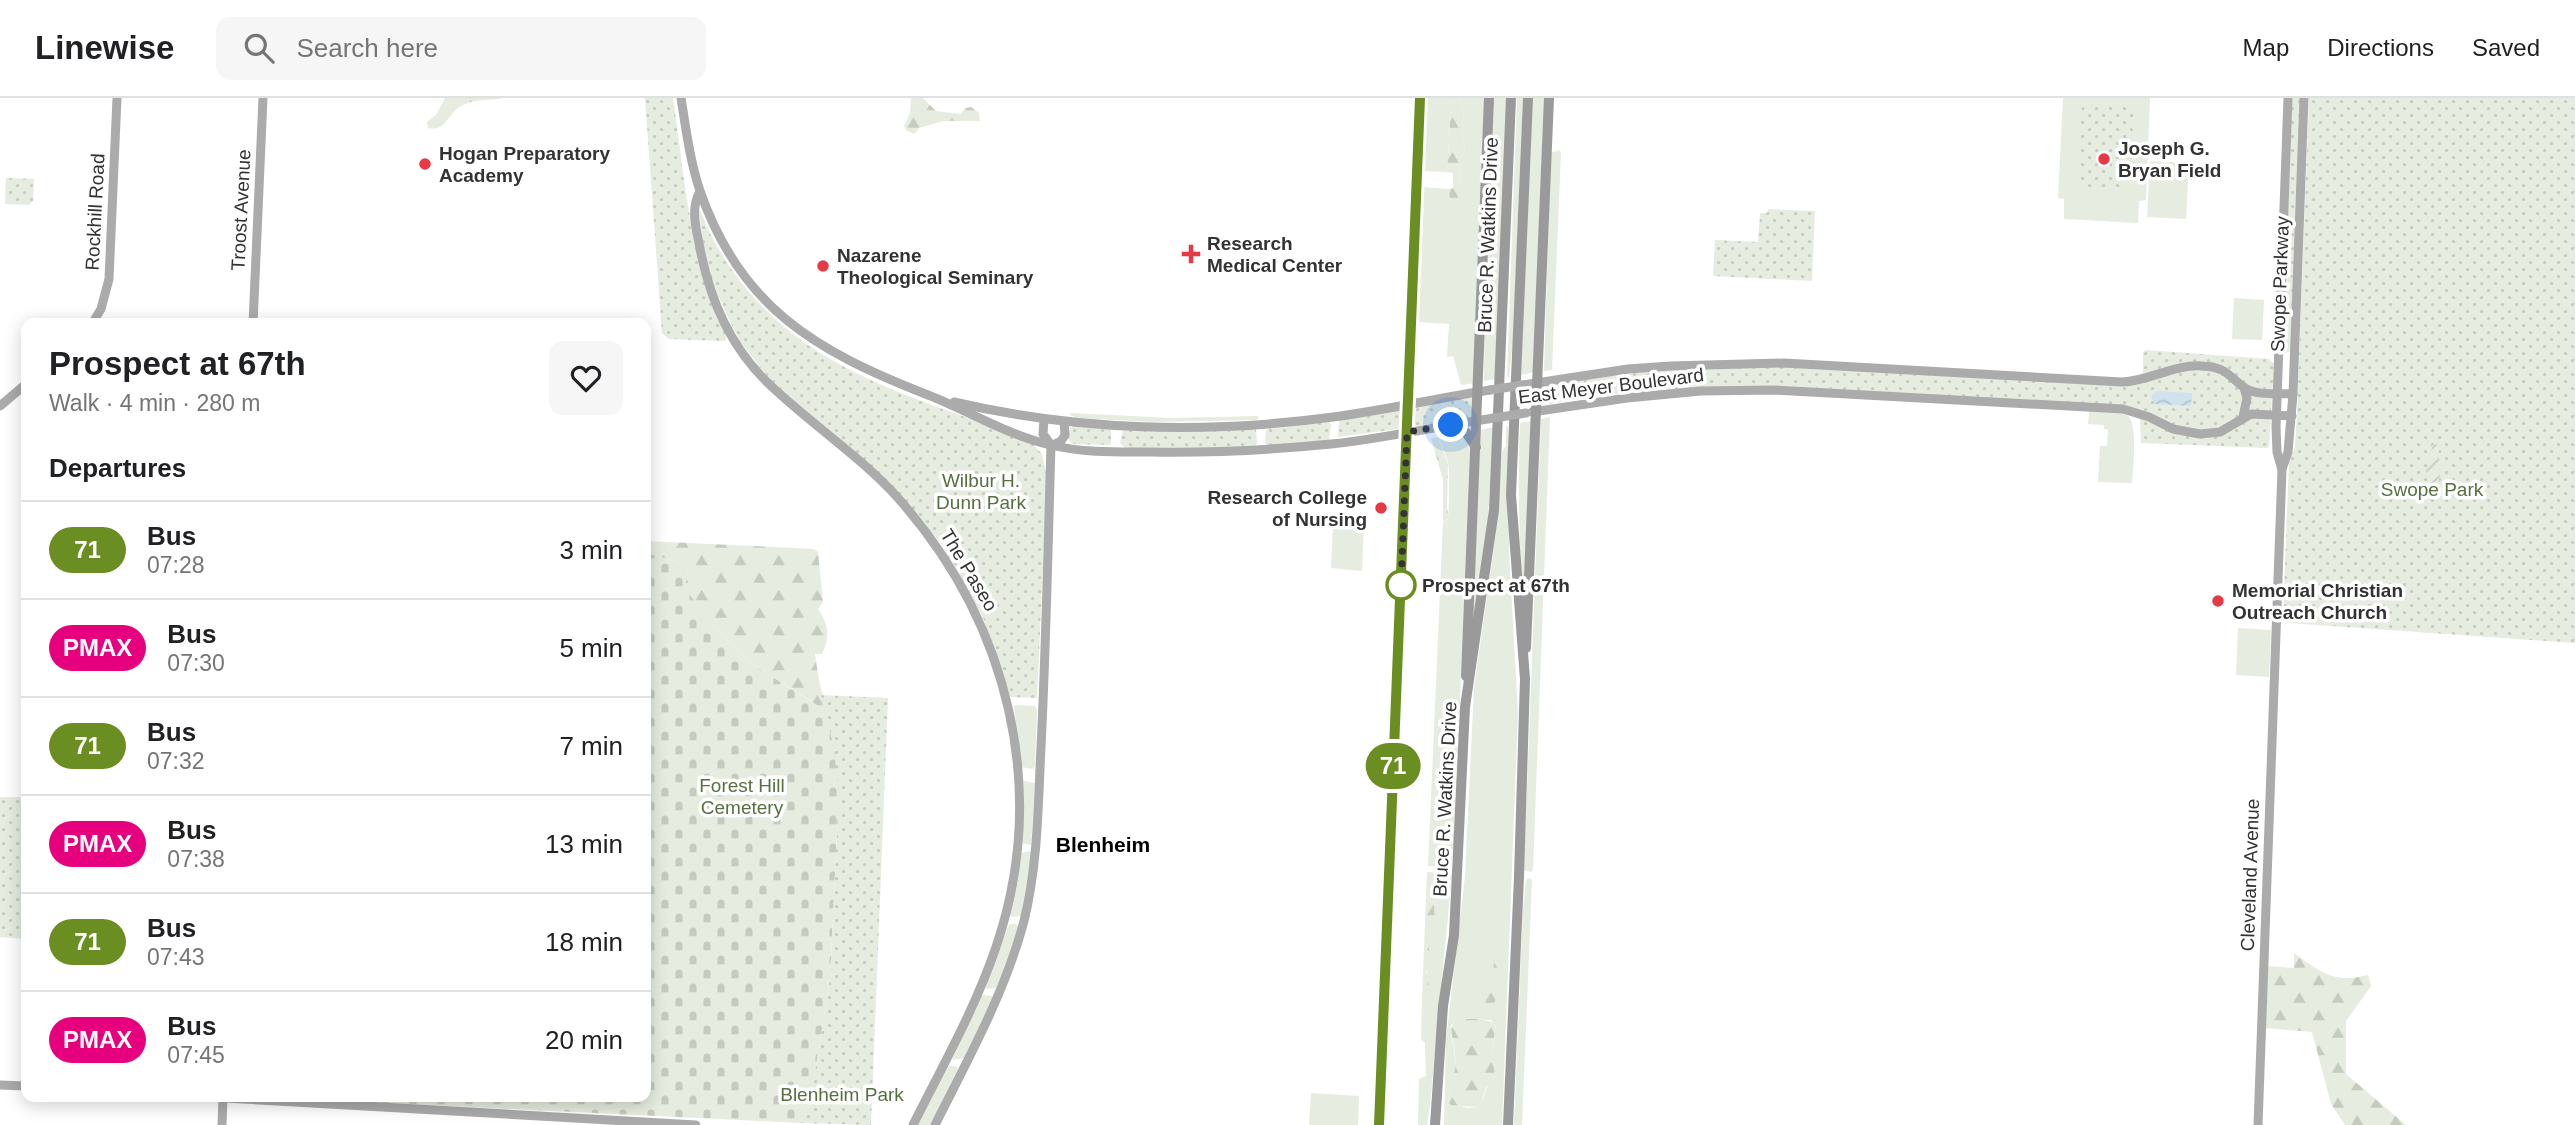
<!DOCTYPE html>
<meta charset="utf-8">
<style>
body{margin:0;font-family:Arial,sans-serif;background:#f6f6f6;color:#202124;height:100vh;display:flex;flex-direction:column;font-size:26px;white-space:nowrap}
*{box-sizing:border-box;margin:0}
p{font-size:23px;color:#757577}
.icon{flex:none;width:38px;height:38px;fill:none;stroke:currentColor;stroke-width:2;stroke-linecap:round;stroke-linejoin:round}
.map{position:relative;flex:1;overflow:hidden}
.details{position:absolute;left:21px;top:220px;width:630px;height:784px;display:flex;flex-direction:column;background:#fff;border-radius:14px;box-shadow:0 4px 18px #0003}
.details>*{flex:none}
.badge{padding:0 14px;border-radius:23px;font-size:24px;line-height:46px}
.you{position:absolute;width:35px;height:35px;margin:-18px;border:5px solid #fff;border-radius:50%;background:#1a73e8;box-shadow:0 0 0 10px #1a73e833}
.map>.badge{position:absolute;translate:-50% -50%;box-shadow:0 0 0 4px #fff}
h2{padding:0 28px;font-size:26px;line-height:63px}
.round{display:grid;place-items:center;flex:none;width:74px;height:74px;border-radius:14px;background:#f6f6f6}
.summary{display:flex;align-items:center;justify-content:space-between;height:119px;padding:0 28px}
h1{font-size:33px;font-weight:700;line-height:52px}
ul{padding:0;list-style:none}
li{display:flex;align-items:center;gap:21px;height:98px;padding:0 28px;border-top:2px solid #e0e0e0}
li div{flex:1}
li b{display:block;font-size:26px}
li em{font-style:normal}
li .badge{min-width:77px;font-weight:700;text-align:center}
header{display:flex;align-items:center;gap:42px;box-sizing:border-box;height:98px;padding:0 35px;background:#fff;border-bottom:2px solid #e0e0e0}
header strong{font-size:33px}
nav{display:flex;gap:38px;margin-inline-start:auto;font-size:24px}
.search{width:490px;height:63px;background:#f6f6f6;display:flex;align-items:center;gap:18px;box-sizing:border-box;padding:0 24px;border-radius:14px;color:#757577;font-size:26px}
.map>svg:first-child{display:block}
</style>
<header>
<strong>Linewise</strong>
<div class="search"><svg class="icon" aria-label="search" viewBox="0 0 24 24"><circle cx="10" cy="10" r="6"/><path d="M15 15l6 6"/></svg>Search here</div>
<nav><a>Map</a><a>Directions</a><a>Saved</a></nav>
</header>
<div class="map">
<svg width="2575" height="1027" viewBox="0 0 2575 1027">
<defs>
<pattern id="forest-firs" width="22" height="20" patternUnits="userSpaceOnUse" patternTransform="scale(1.75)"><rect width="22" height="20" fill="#e6ecdf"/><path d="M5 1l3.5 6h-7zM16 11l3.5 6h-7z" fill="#c6cbc0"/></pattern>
<pattern id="cemetery-stones" width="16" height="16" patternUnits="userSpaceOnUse" patternTransform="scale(1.75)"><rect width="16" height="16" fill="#e6ecdf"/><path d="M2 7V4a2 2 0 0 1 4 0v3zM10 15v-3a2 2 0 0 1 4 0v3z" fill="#c6cbc0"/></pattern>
<pattern id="park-dots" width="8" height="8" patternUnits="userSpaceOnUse" patternTransform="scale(1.75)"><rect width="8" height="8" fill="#e6ecdf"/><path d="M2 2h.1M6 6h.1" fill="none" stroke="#c6cbc0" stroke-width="1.8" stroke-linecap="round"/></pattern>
<pattern id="garden-furrows" width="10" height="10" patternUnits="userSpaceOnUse" patternTransform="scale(1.75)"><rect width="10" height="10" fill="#e6ecdf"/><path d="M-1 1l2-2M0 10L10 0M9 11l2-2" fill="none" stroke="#c6cbc0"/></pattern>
<pattern id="water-waves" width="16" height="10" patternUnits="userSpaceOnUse" patternTransform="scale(1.75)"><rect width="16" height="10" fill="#cfe2ee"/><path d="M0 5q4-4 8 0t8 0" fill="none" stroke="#b2c2cd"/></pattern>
</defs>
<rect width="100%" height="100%" fill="#fff"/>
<!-- grass -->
<g fill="#e6ecdf" fill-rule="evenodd">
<path d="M1426,0H1449L1451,9L1447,74L1423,73Z"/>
<path d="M1460,0H1487L1475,285L1461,287L1453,258L1447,259L1449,226L1417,224L1422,89L1449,91L1450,105L1457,100L1460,90L1459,63L1465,52L1462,33L1464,12L1459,7Z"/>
<path d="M1493,0H1507L1496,281L1484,283L1485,207Z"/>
<path d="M1517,0H1523L1513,243L1509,279H1507Z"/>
<path d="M1532,0H1546L1536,274L1521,277Z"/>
<path d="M2063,0H2150L2146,102L2139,103L2138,125L2064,121V101L2058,100Z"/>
<path d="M1559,52L1561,54L1552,272L1544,273L1551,55Z"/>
<path d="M2150,63L2189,65L2186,121L2147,119Z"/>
<path d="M2234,200L2264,202L2262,242L2232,241Z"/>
<path d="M2089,313C2099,314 2120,311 2128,318C2138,326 2133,372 2132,385L2098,384L2100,348H2107L2108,332L2104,331V327L2088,326Z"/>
<path d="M1071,315L1172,320L1259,318L1257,322L1152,324L1077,320L1070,317Z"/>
<path d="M1550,319L1533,772L1531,774L1524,772L1541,321Z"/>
<path d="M1531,323L1525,534C1520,464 1517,395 1520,325Z"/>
<path d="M1506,328H1508L1509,454L1518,615L1502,1027H1444L1446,942L1465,778L1474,590L1495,442L1502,354L1506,348ZM1459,921L1491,922L1496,927L1492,954L1495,977L1488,986L1483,1001L1476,1009L1468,1010L1449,1005C1447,992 1454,984 1455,972C1457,956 1450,941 1451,927Z"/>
<path d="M1494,329L1487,434L1472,533L1480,332Z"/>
<path d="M1462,334L1470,343L1455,734L1451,768H1428L1443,425L1448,421C1449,411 1450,374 1448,365C1446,356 1441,347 1438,339Z"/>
<path d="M1333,427L1364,428L1362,473L1331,470Z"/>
<path d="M2238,530L2271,532L2269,579L2236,577Z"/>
<path d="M1014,607L1035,608L1037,612L1035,668L1033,671L1021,669Z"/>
<path d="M1024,683L1035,685L1031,747L1022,745Z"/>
<path d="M1030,753L1032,755L1021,818L1011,819L1010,815L1021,755Z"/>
<path d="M1427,774L1452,776L1430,1007L1427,1027H1418L1419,981L1426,978L1425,945L1421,941L1422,901L1426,899C1428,889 1426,881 1427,872C1429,850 1435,829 1434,806L1426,798Z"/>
<path d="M1530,780L1532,782L1522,1027H1514L1523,811L1526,782Z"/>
<path d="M1009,826H1016L1018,829L1010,858L996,890L987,891L985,889Z"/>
<path d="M985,897L992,898L993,901L964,960L952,962L981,898Z"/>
<path d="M951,968H956L958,971L930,1027H916L946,969Z"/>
<path d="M1311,995L1359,998L1358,1027H1309Z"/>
</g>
<!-- forest -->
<g fill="url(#forest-firs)">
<path d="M445,0H504C488,3 474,0 459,9C447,17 446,34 428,30L427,24L436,17Z"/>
<path d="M911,0H923L936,13L961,16L965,10L971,9L979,15L980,23H943L919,30L914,36L907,33L904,28L910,15Z"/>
<path d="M1449,0H1460L1459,7L1464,12L1462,33L1465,52L1459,63L1460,90L1457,105H1450L1449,91L1453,90V75L1447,74L1451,9Z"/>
<path d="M1438,339L1448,366L1447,409L1449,419L1443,425V382L1431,340Z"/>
<path d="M646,443L814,451L818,454L823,504L818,511C829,527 830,539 822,556H815L819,583L838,654L841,724L835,728L813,604L750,565L709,524L684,490L688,472L678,464L646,455Z"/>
<path d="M1426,798L1434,806L1435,832L1429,851L1432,856L1433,865L1426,874L1429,885L1426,899L1422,901Z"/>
<path d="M1498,840L1499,883L1501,889L1494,906H1485L1489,886L1493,881L1495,843Z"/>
<path d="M2294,855C2320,874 2335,886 2368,877L2371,888L2346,923V976L2406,1027H2345L2331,1006L2312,934L2265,930L2266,868L2294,870Z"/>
<path d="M1456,921H1479L1496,925L1492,954L1495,977L1486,989L1481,1006L1476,1009L1451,1007L1449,1005C1447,992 1454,983 1455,970C1457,956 1452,943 1451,930Z"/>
</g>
<!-- cemetery -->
<path fill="url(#cemetery-stones)" d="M646,455L678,464L688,472L685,490L709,524L750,565L825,612L833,646L839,693L830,881L814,980L801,1025L265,999H646Z"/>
<!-- park -->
<g fill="url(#park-dots)">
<path d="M645,0H673C685,81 689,163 727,237L725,243L669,241L662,235Z"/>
<path d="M2292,0H2301L2291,253L2285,255L2282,252Z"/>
<path d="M2309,0H2575V545L2289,525L2283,521L2289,363L2295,349L2297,316Z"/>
<path d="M2083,6L2131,9L2133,17L2131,81L2128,91L2080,89L2078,79L2080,17Z"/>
<path d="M6,80L34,81L33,103L29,107L5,106Z"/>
<path d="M698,110C704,118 707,130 712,139C724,162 740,185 758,204C827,279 935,307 1028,341L1042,356L1047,379L1037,600L1009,599L984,522L943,448L901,398L767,278L739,242L713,187L705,156Z"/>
<path d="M1768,111L1815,113L1812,183L1713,178L1715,142L1758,144L1760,115H1767Z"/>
<path d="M2146,252L2269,261L2274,266L2269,348L2267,350L2141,345L2140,321L2131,310L1728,289L1615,296L1541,307L1540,286L1654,271L1783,268L2143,284V254Z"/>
<path d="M1473,299V319L1417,328L1412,326V313L1416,309Z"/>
<path d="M1399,312L1402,315L1401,327L1398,331L1338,339L1339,322Z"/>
<path d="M1329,324L1331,327L1329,342L1267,348L1265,344L1266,333L1270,329Z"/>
<path d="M1074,328L1111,331V347L1072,346L1068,340L1070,330Z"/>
<path d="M1256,331L1257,345L1254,348L1204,351L1125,350L1120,345L1123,332Z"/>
<path d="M821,597L888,600L871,1027L801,1025L814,980L830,881L839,693L833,645Z"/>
<path d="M0,699H26V841L0,839Z"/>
</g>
<!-- garden -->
<path fill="url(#garden-furrows)" d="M2433,346L2439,347V361L2442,366L2437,392L2434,395L2429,393V380L2426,373Z"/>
<!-- water -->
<path fill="url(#water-waves)" d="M2156,293L2192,295L2191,308L2155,306L2151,299Z"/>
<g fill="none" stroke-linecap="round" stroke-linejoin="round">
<!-- major -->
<g stroke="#ababab" stroke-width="9">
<path d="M681,0C686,31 690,63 700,93C740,209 816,253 923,295C966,311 1006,337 1051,347C1083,355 1118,354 1151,354C1211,355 1271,352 1331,346C1386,340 1439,328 1494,320"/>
<path d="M700,93C691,110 695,126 699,145C708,196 729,247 767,284C808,324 859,357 898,400C1008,524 1050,690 996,849C975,911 942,969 913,1027"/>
<path d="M92,226L101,211L109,181L117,0"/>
<path d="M253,226L263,0"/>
<path d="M1523,287L1628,271L1670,268L1784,265L2122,284C2150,283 2174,266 2202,268C2227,269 2228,278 2245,290C2257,298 2279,295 2293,296"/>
<path d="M954,304C1077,333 1208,336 1333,319C1386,312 1438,300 1490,292"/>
<path d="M0,308L26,286"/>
<path d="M1532,314L1627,300L1701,293L1774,292L2123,311L2149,319L2173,331L2200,336L2220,334L2251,316L2292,318"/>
<path d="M2243,319L2247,300L2244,290"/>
<path d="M1044,321L1043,336L1051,347"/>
<path d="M1053,347L1061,343L1065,337L1064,324"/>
<path d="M2282,371L2288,354L2293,296L2304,0"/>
<path d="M0,987L26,988"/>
<path d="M207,999L696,1027"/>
<path d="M222,1027L223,999"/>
<path d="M935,1027C968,961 1005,895 1024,823C1038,766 1038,708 1041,649C1046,549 1048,448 1051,347"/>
<path d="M1379,1027L1420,0"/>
<path d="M2258,1027L2282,372L2277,354L2276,329L2288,0"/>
</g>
<!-- highway -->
<g stroke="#9a9a9a" stroke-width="10">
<path d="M1451,327L1465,333L1476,349"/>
<path d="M1526,550L1549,0"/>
<path d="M1466,578L1489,0"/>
<path d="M1435,1027L1443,908L1454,837L1465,609L1494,412L1511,0"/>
<path d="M1508,1027L1519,779L1525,581L1511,397L1528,0"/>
</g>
<!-- major-bridge -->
<g stroke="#ababab" stroke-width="9">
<path d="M1490,292L1523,287"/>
<path d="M1494,320L1526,315"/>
</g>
</g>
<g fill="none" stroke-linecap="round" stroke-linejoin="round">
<defs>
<path id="line" d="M1379,1027L1420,0"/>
</defs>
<!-- line casing -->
<use href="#line" stroke="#fff" stroke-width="16"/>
<!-- line -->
<use href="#line" stroke="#6b8e23" stroke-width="10"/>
<!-- walk -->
<path stroke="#333" stroke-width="7" stroke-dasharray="0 12.6" d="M1401,487V489L1407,334L1451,327"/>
</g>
<!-- markers -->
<g fill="#e63946" stroke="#fff" stroke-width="2.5">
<circle cx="2104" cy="61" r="7"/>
<circle cx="425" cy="66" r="7"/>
<path d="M1187.5 145.5h7v7h7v7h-7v7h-7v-7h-7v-7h7z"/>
<circle cx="823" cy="168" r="7"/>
<circle cx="1381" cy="410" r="7"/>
<circle cx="2218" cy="503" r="7"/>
</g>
<circle fill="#fff" stroke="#6b8e23" stroke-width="3.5" cx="1401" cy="487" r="14"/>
<g text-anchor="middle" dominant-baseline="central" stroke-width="7" stroke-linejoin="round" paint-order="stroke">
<!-- poi labels -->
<g font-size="19" font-weight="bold" fill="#333" stroke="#fff" text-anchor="start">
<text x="2118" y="50">Joseph G.<tspan x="2118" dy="22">Bryan Field</tspan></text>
<text x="439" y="55">Hogan Preparatory<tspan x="439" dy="22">Academy</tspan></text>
<text x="1207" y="145">Research<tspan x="1207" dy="22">Medical Center</tspan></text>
<text x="837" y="157">Nazarene<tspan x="837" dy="22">Theological Seminary</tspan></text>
<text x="1367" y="399" text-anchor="end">Research College<tspan x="1367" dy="22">of Nursing</tspan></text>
<text x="2232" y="492">Memorial Christian<tspan x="2232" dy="22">Outreach Church</tspan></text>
</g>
<!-- street labels -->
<g font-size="19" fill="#333" stroke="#fff">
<text transform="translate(241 112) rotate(-87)">Troost Avenue</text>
<text transform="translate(95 114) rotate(-87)">Rockhill Road</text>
<text transform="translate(1488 137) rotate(-88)">Bruce R. Watkins Drive</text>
<text transform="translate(2280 186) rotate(-88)">Swope Parkway</text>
<text transform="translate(1611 288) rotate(-7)">East Meyer Boulevard</text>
<text transform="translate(969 472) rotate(59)">The Paseo</text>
<text transform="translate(1445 701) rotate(-87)">Bruce R. Watkins Drive</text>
<text transform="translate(2250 777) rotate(-88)">Cleveland Avenue</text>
</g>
<!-- park labels -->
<g font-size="19" fill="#56703f" stroke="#fff">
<text x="981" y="382">Wilbur H.<tspan x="981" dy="22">Dunn Park</tspan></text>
<text x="2432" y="391">Swope Park</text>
<text x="742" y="687">Forest Hill<tspan x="742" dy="22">Cemetery</tspan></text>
<text x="842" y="996">Blenheim Park</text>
</g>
<!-- stop labels -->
<g font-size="19" font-weight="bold" fill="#333" stroke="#fff" text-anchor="start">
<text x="1422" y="487">Prospect at 67th</text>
</g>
<!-- neighbourhood labels -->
<g font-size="21" font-weight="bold" fill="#000" stroke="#fff">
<text x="1103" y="746">Blenheim</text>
</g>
</g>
</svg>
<div class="you" style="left:1451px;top:327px"></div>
<b class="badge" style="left:1393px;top:668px;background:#6b8e23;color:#fff">71</b>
<section class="details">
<div class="summary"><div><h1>Prospect at 67th</h1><p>Walk · 4 min · 280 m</p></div><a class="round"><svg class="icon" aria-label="heart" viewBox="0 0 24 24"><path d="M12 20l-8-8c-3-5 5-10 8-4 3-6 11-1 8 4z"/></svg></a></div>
<h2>Departures</h2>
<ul>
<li><span class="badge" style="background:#6b8e23;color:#fff">71</span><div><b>Bus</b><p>07:28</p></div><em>3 min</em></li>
<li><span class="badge" style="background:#e6007e;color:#fff">PMAX</span><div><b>Bus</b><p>07:30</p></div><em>5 min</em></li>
<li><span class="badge" style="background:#6b8e23;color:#fff">71</span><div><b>Bus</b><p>07:32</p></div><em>7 min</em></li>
<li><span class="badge" style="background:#e6007e;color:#fff">PMAX</span><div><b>Bus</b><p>07:38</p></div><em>13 min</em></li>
<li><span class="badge" style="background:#6b8e23;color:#fff">71</span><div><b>Bus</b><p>07:43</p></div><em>18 min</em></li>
<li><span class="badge" style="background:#e6007e;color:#fff">PMAX</span><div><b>Bus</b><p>07:45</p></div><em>20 min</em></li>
</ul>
</section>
</div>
